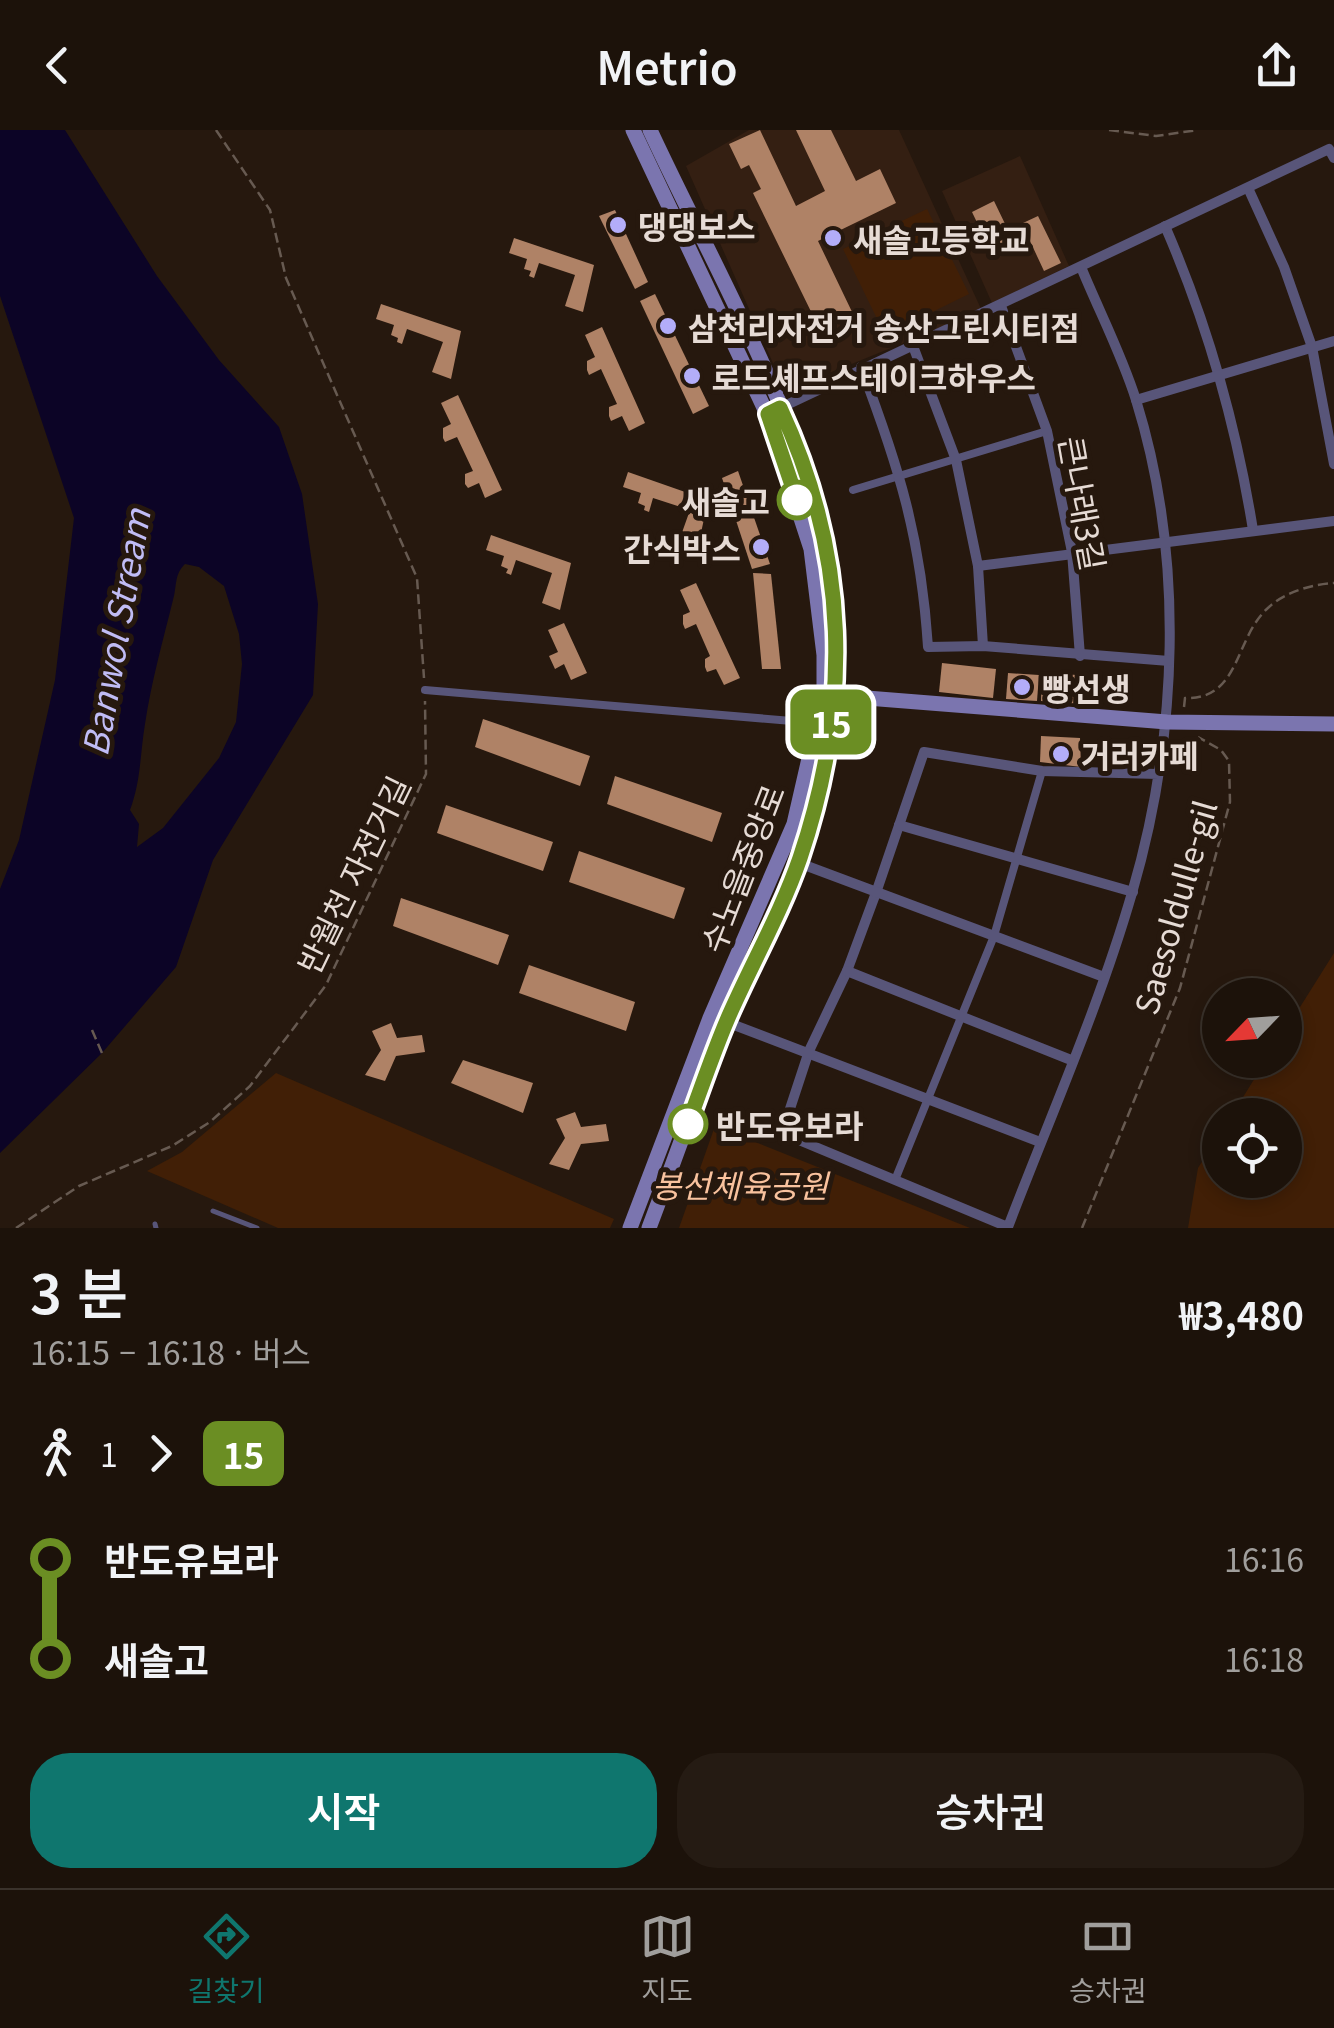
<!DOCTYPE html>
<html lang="ko">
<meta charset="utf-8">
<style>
body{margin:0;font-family:Georgia,"Noto Sans KR",serif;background:#251b13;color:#f1f3f6;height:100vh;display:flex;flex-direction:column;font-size:38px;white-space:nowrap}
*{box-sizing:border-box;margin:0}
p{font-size:32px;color:#a09e9c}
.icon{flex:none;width:55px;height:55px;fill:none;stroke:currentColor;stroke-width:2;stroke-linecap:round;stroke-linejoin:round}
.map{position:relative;height:1098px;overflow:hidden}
.panel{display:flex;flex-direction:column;background:#1c120a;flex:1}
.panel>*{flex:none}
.badge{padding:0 20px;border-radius:15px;font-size:35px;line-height:65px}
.needle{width:65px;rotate:245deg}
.controls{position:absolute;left:1202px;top:848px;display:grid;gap:20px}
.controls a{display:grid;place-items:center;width:100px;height:100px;border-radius:50%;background:#1c120a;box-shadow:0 5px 15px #0003,0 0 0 2px #3a322b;font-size:50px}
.map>.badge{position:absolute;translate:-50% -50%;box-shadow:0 0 0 5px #fff}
.legs{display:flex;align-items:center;gap:15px;height:110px;padding:0 30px;font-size:32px}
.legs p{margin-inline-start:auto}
.overview{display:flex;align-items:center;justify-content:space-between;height:170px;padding:0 30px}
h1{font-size:55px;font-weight:600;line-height:75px}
.cta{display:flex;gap:20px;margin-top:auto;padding:20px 30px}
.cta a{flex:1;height:115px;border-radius:40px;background:#0f766e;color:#fff;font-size:40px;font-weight:600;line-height:115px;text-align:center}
.cta a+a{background:#251b13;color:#f1f3f6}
ul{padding:0 30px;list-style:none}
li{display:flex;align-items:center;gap:35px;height:100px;font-size:38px}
li i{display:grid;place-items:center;width:15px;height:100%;margin:0 12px;background:currentColor}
li i::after{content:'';width:25px;height:25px;margin:-12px;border:8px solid;border-radius:50%;background:#1c120a}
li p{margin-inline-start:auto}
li:first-child i{background:linear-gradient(#0000 50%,currentColor 0)}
li:last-child i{background:linear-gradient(currentColor 50%,#0000 0)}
header{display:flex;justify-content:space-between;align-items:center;height:130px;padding:0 30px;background:#1c120a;font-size:45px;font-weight:600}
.menu{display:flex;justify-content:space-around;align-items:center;height:140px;border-top:2px solid #3a322b;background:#1c120a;font-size:28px;color:#a09e9c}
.menu a{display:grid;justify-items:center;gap:5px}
.menu .selected{color:#0f766e}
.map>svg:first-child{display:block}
</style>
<header><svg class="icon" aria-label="back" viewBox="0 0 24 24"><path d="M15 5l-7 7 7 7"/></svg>Metrio<svg class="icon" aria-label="share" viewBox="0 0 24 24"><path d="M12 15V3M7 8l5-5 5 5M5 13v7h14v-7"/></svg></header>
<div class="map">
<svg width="1334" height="1098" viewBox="0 0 1334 1098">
<rect width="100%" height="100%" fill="#26180e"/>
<!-- built -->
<g fill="#341f12">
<path d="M749,0H899L982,181L827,244L787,265L686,36Z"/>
<path d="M1020,26L1069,136L992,173L942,61Z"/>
</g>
<!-- green -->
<g fill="#411f06">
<path d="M927,79L969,164L885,205L843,119Z"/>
<path d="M1334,823V1098H1188L1198,1038L1220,1003V1050H1285V985H1232L1266,930H1285V901Z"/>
<path d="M276,943L614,1089L610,1098H278L147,1041L182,1022Z"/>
<path d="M715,996L970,1098H679Z"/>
</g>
<!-- water -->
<path fill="#0c0426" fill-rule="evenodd" d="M0,0H65L157,146L219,230L279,297L302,364L318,474L313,565L213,730L176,837L102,923L0,1023V759L19,710L55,550L74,388L0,166ZM185,434L199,437L224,456L239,504L242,534L236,592L219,628L163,698L137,717L139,694L130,680C141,651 140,624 145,594C151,553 163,510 173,470C177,457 174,444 185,434Z"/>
<!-- building -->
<g fill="#af8266">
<path d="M760,0L796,76L825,61L796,0H831L856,51L880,39L896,73L818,111L854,186L821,202L753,63L761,59L749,35L741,39L729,14Z"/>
<path d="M994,71L1008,100L1038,86L1061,133L1044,141L1030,111L994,128L972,82Z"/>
<path d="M615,80L648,152L635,159L599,86Z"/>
<path d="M514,108L594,135L583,182L565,176L575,145L539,133L534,148L529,146L531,141L524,139L527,129L509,123Z"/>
<path d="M655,164L709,276L693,284L640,171Z"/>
<path d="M381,174L461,201L451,249L432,242L443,212L407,199L402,214L397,212L398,208L391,205L394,195L376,189Z"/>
<path d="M602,197L645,293L629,301L622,286L611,291L609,286V277L617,274L601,239L589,245L587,240V231L595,227L585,205Z"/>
<path d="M458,265L502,360L485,368L479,353L468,358L465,354V344L473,341L457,307L445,312L443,308V298L451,294L441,273Z"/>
<path d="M738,341L770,434L752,439L722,348Z"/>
<path d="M628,342L708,370L698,417L679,411L690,380L653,368L649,382L644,380L645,376L638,373L641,363L623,357Z"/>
<path d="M491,405L571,433L560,480L542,473L552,443L516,430L511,445L506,443L508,439L501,436L504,426L486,420Z"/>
<path d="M753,443L771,444L781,539H762Z"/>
<path d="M696,453L740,548L724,555L716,539L707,542L705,537V529L710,526L696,494L685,499L683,494V485L690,482L680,460Z"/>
<path d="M564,493L587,543L571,550L564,534L555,539L549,526L558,522L548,500Z"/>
<path d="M942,533L996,539L993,568L939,562Z"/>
<path d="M1042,542L1099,547V575L1041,571Z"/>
<path d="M1008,543L1039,545L1037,571L1006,569Z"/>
<path d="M483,589L590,626L580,656L475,617Z"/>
<path d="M1041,606L1080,608L1081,637L1040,632Z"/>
<path d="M615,646L722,683L712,712L607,674Z"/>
<path d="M446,675L553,712L543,741L437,703Z"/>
<path d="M579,721L685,758L674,789L569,752Z"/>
<path d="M401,768L509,805L498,835L393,796Z"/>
<path d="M529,835L635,872L626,901L519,863Z"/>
<path d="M391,893L397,908L422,905L425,922L396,926L385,951L365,945L381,920L372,901Z"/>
<path d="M463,930L533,953L523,983L451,953Z"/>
<path d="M575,982L581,997L606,994L609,1011L581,1014L569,1040L549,1034L565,1008L556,989Z"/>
</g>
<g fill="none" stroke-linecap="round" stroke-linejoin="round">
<!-- path -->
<g stroke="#675a51" stroke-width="2.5" stroke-dasharray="10 5" stroke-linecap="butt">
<path d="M216,0L270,80L286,148L417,448L424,548"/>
<path d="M1109,0L1156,6L1198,0"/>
<path d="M1184,577L1185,568C1241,570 1234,507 1269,477C1285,462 1313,454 1334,453"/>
<path d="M92,900L102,923"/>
<path d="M16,1098L79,1056L172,1016L210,992L250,956L326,855L426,644L425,571"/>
<path d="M1082,1098L1180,858L1230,672L1229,631L1221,620L1198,607"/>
</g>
<!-- service -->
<g stroke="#585579" stroke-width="5">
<path d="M213,1081L257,1098"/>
<path d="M155,1094L156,1098"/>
</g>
<!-- pedestrian -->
<g stroke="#585579" stroke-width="8">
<path d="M853,360L1047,301"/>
<path d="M425,560L816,593"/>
<path d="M895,1050L994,806L1042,641"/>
</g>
<!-- minor -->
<g stroke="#585579" stroke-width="10">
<path d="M1248,58L1284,137L1312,217L1334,334"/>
<path d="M1165,96C1208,195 1236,294 1253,400"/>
<path d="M1081,137C1099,181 1122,225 1136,270C1185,428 1178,606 1132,763C1099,877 1050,987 1008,1097L782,1003L809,921L847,841L877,760L924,622L1042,641L1158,644"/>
<path d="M1001,176L1047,301L1072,422L1080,526"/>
<path d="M913,216L956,330L978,436L983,516"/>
<path d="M861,237C899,337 921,408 928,517L983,516L1169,531"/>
<path d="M1136,270L1334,211"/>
<path d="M778,279L1329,19L1334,28"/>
<path d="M978,436L1334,391"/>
<path d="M899,695L1133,762"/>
<path d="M799,733L1104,847"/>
<path d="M847,841L1071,930"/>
<path d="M721,890L1040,1012"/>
</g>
<!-- secondary -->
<g stroke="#7b75af" stroke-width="15">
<path d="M829,565L1167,592L1334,594"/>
<path d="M630,1098L710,888L794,694L824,563V525L811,419L767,284L633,0"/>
<path d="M649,1098C675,1029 699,960 726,892C749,838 778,787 799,733C840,624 851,494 818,382C780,249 708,125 650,0"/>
</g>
</g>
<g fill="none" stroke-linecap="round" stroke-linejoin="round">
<defs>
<path id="line-1" d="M688,994C701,959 713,923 728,888C751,835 781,783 800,728C852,574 849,426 780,278L768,284L797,370"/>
</defs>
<!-- line-1 casing -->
<use href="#line-1" stroke="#fff" stroke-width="22"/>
<!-- line-1 -->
<use href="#line-1" stroke="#6b8e23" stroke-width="15"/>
</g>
<!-- markers -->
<g fill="#b3adf9" stroke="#26180e" stroke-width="4">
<circle cx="618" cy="95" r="10"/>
<circle cx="833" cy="108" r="10"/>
<circle cx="668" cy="196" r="10"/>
<circle cx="692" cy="246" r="10"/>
<circle cx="761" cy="417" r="10"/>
<circle cx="1022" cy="557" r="10"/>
<circle cx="1061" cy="624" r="10"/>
</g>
<g fill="#fff" stroke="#6b8e23" stroke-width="5">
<circle cx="797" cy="370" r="18"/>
<circle cx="688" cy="994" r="18"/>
</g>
<g text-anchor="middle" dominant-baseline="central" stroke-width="10" stroke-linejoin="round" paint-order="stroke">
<!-- poi labels -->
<g font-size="32" font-weight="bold" fill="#e6dbd5" stroke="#26180e" text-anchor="start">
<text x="638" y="95">댕댕보스</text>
<text x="853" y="108">새솔고등학교</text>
<text x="688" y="196">삼천리자전거 송산그린시티점</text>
<text x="712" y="246">로드셰프스테이크하우스</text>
<text x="741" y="417" text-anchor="end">간식박스</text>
<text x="1042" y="557">빵선생</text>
<text x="1081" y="624">거러카페</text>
</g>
<!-- stop labels -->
<g font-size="32" font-weight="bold" fill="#e6dbd5" stroke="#26180e" text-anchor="end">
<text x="770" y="370">새솔고</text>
<text x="716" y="994" text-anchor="start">반도유보라</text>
</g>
<!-- street labels -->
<g font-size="32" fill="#e6dbd5" stroke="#26180e">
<text transform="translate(1084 373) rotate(80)">큰나래3길</text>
<text transform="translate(741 738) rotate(-69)">수노을중앙로</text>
<text transform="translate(352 744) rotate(-64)">반월천 자전거길</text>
<text transform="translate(1174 777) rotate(-74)">Saesoldulle-gil</text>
</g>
<!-- park labels -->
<g font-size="32" font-style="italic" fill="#f9c29e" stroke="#26180e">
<text x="740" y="1054">봉선체육공원</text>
</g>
<!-- water labels -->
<g font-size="35" font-style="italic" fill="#c0bcf5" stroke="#26180e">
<text transform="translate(114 502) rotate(-80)">Banwol Stream</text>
</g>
</g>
</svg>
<div class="controls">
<a><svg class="needle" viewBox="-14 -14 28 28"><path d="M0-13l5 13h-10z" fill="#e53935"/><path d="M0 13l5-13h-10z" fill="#a09e9c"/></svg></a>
<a><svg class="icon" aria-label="locate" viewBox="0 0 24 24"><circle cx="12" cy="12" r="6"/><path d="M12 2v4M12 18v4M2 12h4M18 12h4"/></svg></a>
</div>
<b class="badge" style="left:831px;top:592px;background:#6b8e23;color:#fff">15</b>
</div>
<section class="panel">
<div class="overview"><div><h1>3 분</h1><p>16:15 – 16:18 · 버스</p></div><b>₩3,480</b></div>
<div class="legs"><svg class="icon" aria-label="walk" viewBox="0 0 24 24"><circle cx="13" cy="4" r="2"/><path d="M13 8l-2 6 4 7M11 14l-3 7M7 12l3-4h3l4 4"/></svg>1<svg class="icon" aria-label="forward" viewBox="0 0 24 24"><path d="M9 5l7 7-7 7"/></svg><b class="badge" style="background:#6b8e23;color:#fff">15</b></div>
<ul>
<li><i style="color:#6b8e23"></i><b>반도유보라</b><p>16:16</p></li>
<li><i style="color:#6b8e23"></i><b>새솔고</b><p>16:18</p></li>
</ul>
<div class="cta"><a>시작</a><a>승차권</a></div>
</section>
<nav class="menu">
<a class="selected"><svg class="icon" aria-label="directions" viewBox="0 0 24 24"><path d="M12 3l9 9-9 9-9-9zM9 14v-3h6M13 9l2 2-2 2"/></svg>길찾기</a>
<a><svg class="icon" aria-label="map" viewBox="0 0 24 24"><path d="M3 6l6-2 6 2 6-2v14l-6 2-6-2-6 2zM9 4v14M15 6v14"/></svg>지도</a>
<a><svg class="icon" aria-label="tickets" viewBox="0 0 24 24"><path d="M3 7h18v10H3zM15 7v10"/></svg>승차권</a>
</nav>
